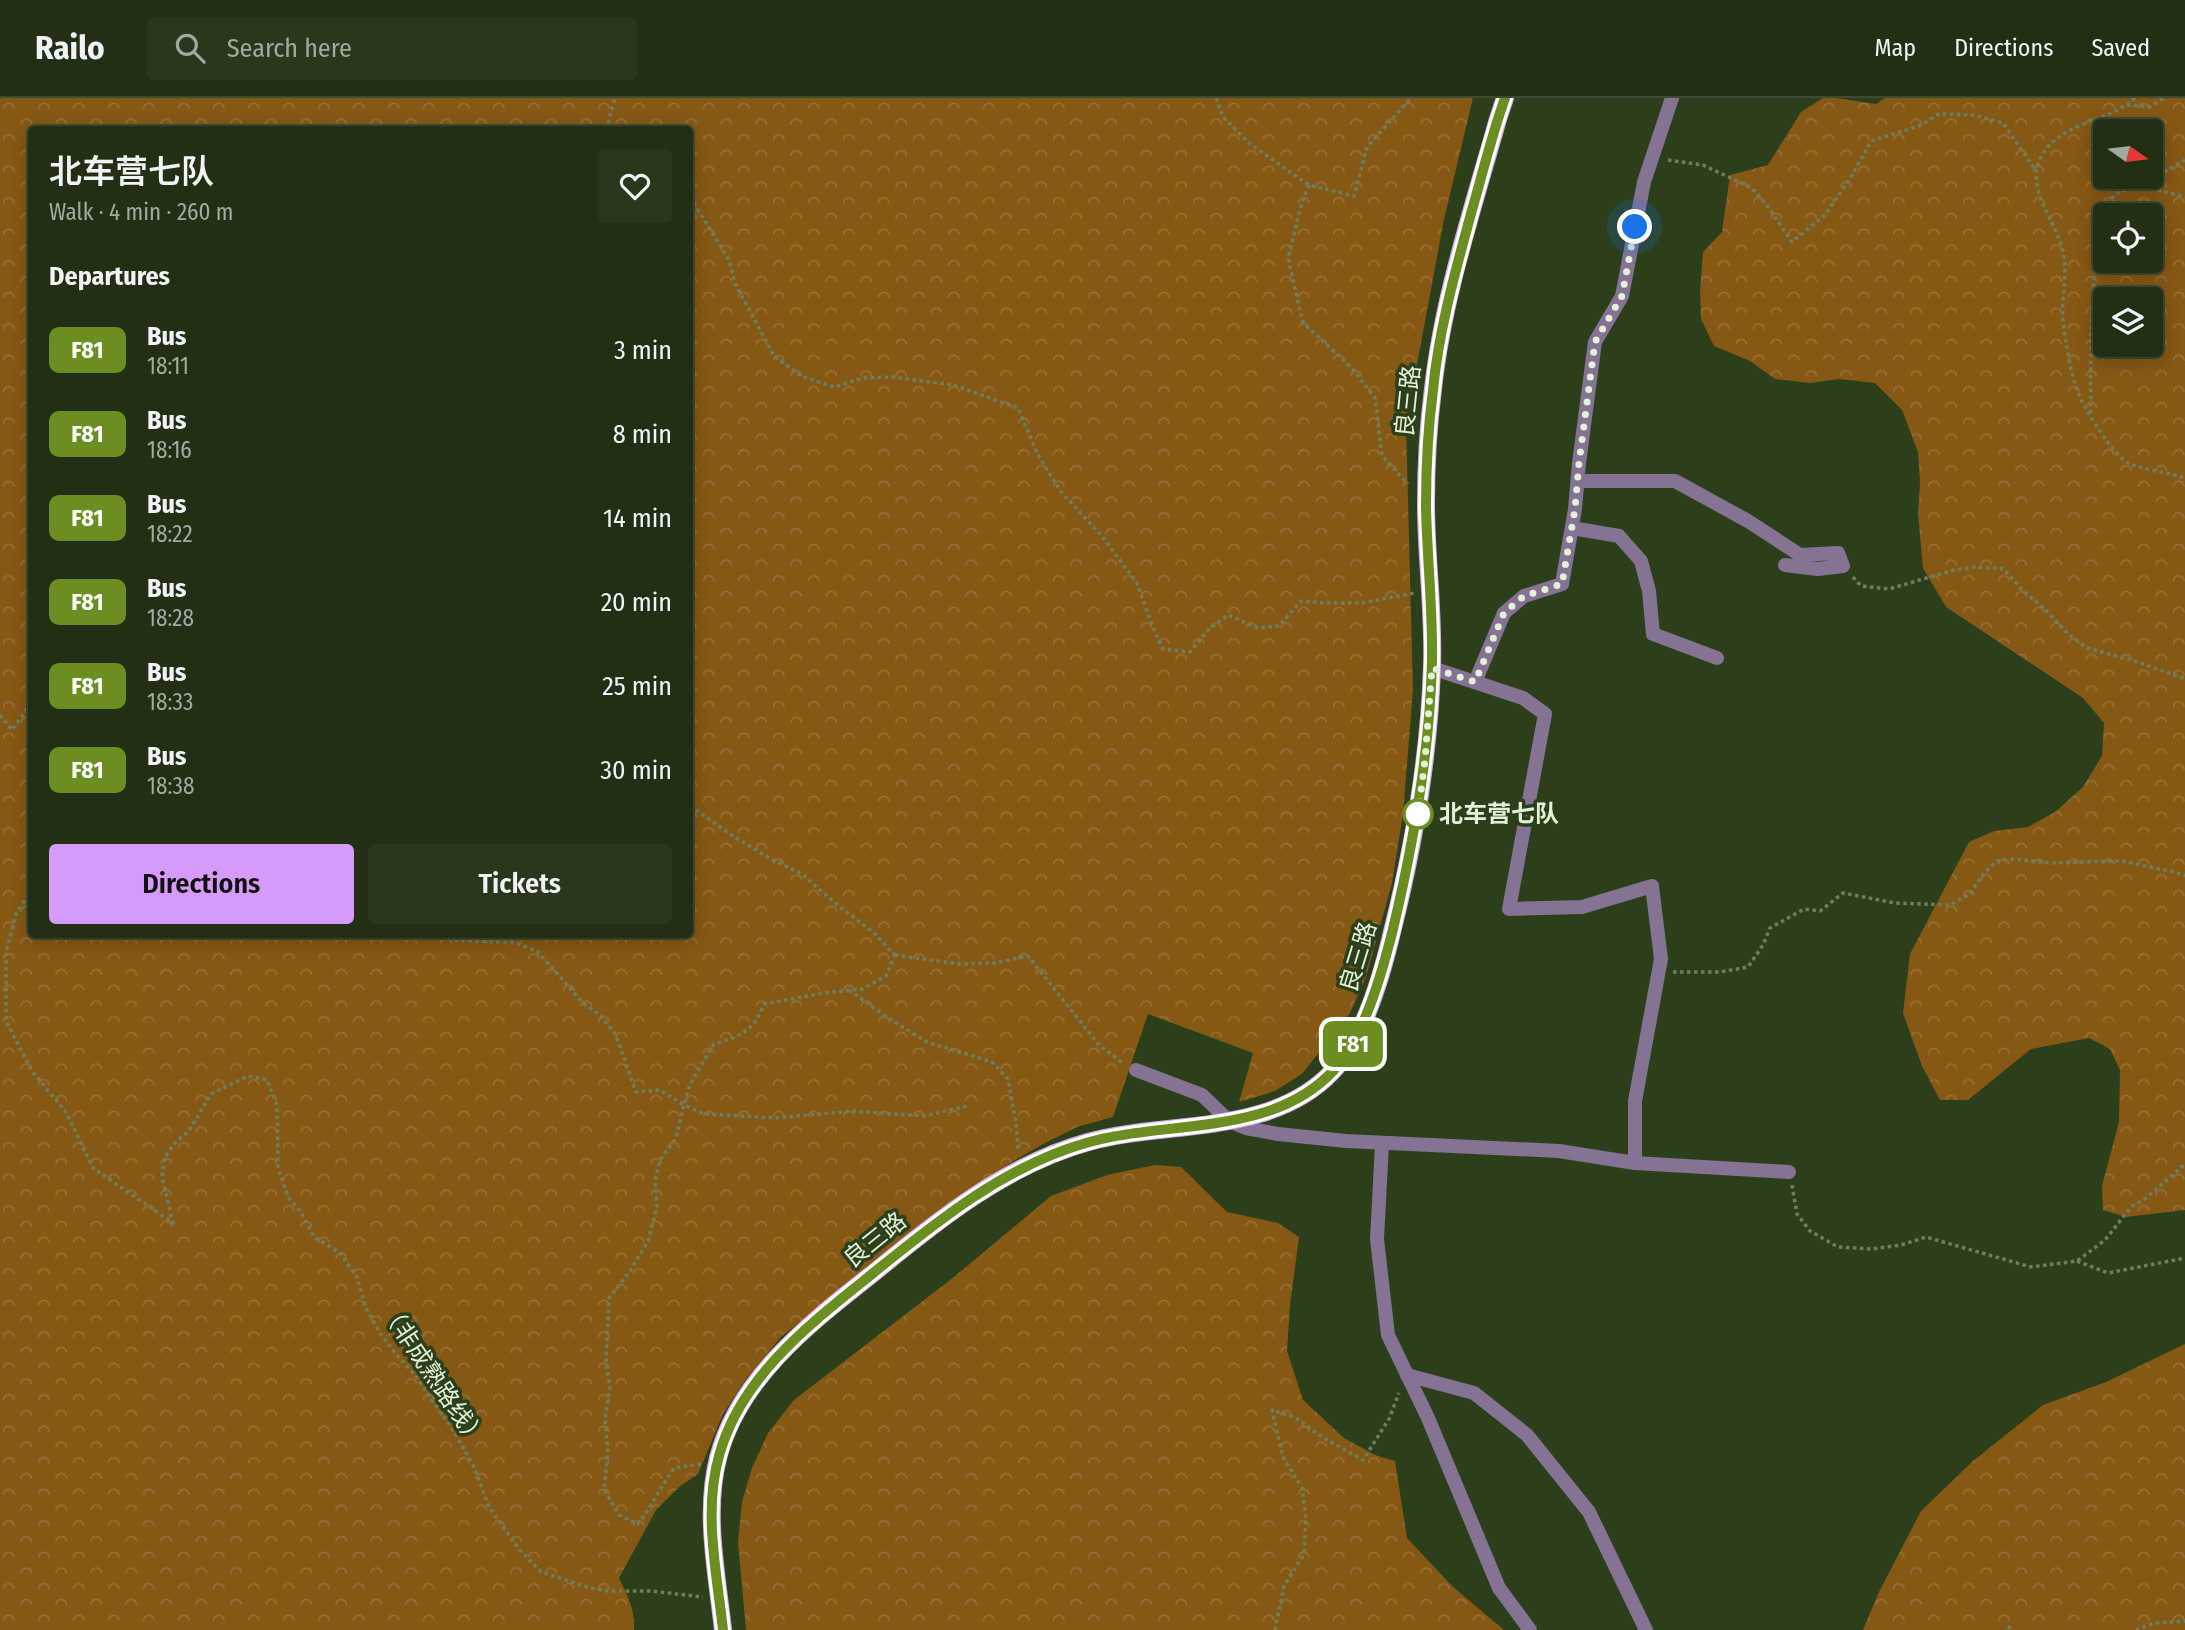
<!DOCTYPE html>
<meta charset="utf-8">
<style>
body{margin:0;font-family:"Fira Sans Condensed","Noto Sans SC",sans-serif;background:#29371d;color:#f1f3f6;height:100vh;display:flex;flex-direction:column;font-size:26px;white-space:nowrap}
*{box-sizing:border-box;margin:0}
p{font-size:23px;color:#a2a9a0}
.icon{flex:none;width:38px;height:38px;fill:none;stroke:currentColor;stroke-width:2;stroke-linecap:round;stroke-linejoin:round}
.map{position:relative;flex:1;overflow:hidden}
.drawer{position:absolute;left:28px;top:28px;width:665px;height:812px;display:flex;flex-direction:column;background:#212f14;border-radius:7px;box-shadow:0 4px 18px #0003,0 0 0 2px #3e4a34}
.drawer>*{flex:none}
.badge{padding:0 14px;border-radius:10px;font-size:24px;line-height:46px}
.needle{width:46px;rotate:104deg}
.fabs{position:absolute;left:2093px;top:21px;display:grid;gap:14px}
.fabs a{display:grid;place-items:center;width:70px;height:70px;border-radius:7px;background:#212f14;box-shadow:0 4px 18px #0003,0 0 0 2px #3e4a34;font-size:35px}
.you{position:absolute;width:35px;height:35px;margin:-18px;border:5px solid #fff;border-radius:50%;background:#1a73e8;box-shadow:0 0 0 10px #1a73e833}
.map>.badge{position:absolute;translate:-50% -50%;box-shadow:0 0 0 4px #fff}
h2{padding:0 21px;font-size:26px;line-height:63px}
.round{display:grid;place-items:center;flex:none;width:74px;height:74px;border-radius:7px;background:#29371d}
.overview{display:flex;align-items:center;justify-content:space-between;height:119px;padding:0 21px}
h1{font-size:33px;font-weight:600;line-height:52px}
.action{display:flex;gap:14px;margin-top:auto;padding:14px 21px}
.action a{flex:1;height:80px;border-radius:7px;background:#d69bfa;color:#111;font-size:28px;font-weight:600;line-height:80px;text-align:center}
.action a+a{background:#29371d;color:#f1f3f6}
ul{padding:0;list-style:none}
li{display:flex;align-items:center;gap:21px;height:84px;padding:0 21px}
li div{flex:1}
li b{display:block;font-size:26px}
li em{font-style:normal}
li .badge{min-width:77px;font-weight:700;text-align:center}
header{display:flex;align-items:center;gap:42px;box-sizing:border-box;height:98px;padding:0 35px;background:#212f14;border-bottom:2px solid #3e4a34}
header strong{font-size:33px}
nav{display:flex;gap:38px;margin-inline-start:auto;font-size:24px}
.search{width:490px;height:63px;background:#29371d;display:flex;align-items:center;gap:18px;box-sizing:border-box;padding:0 24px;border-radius:7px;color:#a2a9a0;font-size:26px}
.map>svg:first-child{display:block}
</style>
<header>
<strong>Railo</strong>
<div class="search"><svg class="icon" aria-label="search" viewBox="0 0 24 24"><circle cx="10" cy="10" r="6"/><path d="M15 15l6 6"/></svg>Search here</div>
<nav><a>Map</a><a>Directions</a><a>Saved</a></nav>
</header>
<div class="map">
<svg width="2185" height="1532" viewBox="0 0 2185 1532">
<defs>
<pattern id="forest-crowns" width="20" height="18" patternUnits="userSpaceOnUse" patternTransform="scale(1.75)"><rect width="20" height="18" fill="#855814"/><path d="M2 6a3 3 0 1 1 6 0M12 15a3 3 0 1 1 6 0" fill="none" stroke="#967036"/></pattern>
</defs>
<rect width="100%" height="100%" fill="#2c3f1b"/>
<!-- forest -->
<g fill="url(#forest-crowns)" fill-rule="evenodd">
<path d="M0,0H1473L1444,121L1406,326L1413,592L1403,716L1392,785L1366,879L1350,915L1302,976L1275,993L1239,1004L1253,955L1148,916L1113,1019L1077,1029L1045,1045L1010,1065L931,1121L781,1239L746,1281L723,1316L698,1376L679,1389L656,1412L619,1480C628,1498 635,1512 634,1532H0ZM32,32H690V836H32Z"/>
<path d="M1823,0H1836L1876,6L1885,0H2185V1112L2126,1119L2103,1112L2102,1088L2119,1024L2120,972L2110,951L2089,940L2031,951L1968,1002H1940L1922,968L1903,915L1910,856L1969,744L1994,733L2028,729L2055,714L2083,689L2102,658L2104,625L2083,600L1946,509L1923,470L1918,416L1920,385L1918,354L1902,312L1875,285L1839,281L1810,285L1775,281L1750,263L1714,248L1701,221L1700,193L1703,154L1722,134L1730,77L1768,67L1801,14ZM2151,33V79H2105V33ZM2151,117V163H2105V117ZM2105,201H2151V247H2105Z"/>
<path d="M1155,1067L1181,1069L1227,1114L1278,1125L1299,1139L1290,1207L1287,1253L1303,1302L1344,1340L1375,1357L1395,1363L1407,1440L1452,1488L1504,1532H746L738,1444L742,1404L752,1370L768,1335L794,1302L954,1179L1051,1098L1107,1077Z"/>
<path d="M2185,1246V1532H1863L1879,1494L1921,1413L1973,1363L2043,1307L2106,1284Z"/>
</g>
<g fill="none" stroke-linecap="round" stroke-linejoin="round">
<!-- path -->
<g stroke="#6e7f60" stroke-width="3.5" stroke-dasharray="3.5 3.5" stroke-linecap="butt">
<path d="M1216,0L1223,19L1250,46L1309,87L1354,98L1367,49L1411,0"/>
<path d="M2135,0C2108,25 2060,23 2041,59C2024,91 2057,123 2063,154C2068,176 2061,200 2063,223C2066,246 2071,281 2081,301C2088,317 2114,357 2128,365C2140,371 2170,375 2185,380"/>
<path d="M2127,7L2149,9L2164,0"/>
<path d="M606,32L615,0"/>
<path d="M1668,62L1703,67L1752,90L1769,110L1792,144L1825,117L1851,79L1871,43L1919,28L1939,16L1974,17L2003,25L2036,73"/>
<path d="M1309,87L1302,104L1288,160L1303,225L1351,269L1375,300L1382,358L1408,386"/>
<path d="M2142,91L2154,80L2185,62"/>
<path d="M690,99L729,162L735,185L774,258L801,278L834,289L863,280L892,279L953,287L1018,310L1037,355L1061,394L1102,438L1137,485L1150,522L1163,551L1190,554L1209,531L1228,517L1258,530L1279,528L1301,503L1326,505H1361L1415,495"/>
<path d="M2091,315C2090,277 2089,122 2113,99C2131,82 2164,94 2185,99"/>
<path d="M1853,479L1861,488L1889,491L1954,472L1975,469L2004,471L2022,492L2044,510L2068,536L2087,550L2135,563L2185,581"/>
<path d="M0,617L12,632L30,606L32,608"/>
<path d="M690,708L733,738L771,761L802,776L834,804L874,835L895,857"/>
<path d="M32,791L16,816L6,854V923L32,973L66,1014L93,1070L173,1125L162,1079L165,1059L175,1045L189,1033L211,996L248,978L267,982L277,1007L278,1069L288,1099L301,1114L314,1139L339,1154L357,1179L366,1210L380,1235L395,1255L414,1276L455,1335L474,1369L489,1409L520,1452L541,1474L590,1490L608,1493H651L703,1499"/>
<path d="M442,836L452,842L516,845L538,854L583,905L600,917L616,937L636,994L660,992L684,1007L690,986L714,946C741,938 753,934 764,906L824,895L862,891L886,878L895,857"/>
<path d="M895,857L959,866L995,865L1028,858L1099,947L1123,965"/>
<path d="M1673,874H1720L1748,869L1763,847L1770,830L1804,811L1820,813L1843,795L1895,805L1950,807L1970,796L1984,775L1997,763L2015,761L2051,765L2121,763L2175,774L2185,778"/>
<path d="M849,892L885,918L927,944L992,964L1008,981L1016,1025L1018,1052"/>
<path d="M1792,1087L1797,1116L1810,1133L1838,1149L1872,1151L1901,1147L1926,1139L2031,1169L2077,1163L2105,1142L2131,1109L2146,1100L2185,1066"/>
<path d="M2077,1163L2108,1175L2185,1160"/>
<path d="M701,1366L674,1370C661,1388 652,1408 638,1426L619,1417L604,1391L608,1355L605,1321L610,1290L606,1265L609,1200L630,1173L648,1143L657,1109L655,1082L660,1062L676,1040L684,1007L704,1016L776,1020L853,1013L924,1018L967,1008"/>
<path d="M2008,1528L2012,1532"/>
<path d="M1275,1532L1284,1488L1304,1456L1306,1420L1302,1390L1283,1359L1272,1312L1294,1319L1322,1339L1363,1362L1389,1321L1399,1295"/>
<path d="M2136,1532L2154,1525L2185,1523"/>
</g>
<!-- street -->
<g stroke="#867292" stroke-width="14">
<path d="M1578,383H1675L1748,423L1800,457L1838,455L1843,468L1818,471L1785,467"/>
<path d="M1572,430L1619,438L1641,463L1649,493L1653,536L1717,560"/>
<path d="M1475,584L1504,515L1524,498L1562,486L1575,411L1579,365L1595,244L1622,198L1644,84L1672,0"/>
<path d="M1136,972L1202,997L1229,1023L1246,1030L1278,1036L1346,1043L1559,1053L1635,1065V1003L1661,861L1652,788L1582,809L1509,811L1545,616L1523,600L1432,570"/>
<path d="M1382,1046L1377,1141L1388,1237L1428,1320L1499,1490L1530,1532"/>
<path d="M1635,1065L1789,1074"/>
<path d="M1407,1277L1474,1295L1527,1337L1589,1414L1646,1532"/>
</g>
<!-- primary -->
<path stroke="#d3aaec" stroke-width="18" d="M723,1532C717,1476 704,1416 718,1360C739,1278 813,1223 876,1173C939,1121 1008,1066 1088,1044C1167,1022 1270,1039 1332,974C1363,942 1382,877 1392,834C1414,747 1429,659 1432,569C1434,515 1426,460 1426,406C1426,368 1428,329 1433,291C1443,199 1473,110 1498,21L1505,0"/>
</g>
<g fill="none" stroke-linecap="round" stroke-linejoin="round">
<defs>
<path id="line" d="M723,1532C717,1476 703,1414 719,1358C740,1279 811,1225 872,1176C936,1124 1005,1068 1086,1045C1164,1022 1272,1039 1333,973C1364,940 1382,875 1393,831C1414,743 1430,654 1432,563C1433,511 1427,460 1426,408C1426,369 1428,330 1433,292C1439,230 1456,171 1472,112C1483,74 1492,36 1505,0"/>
</defs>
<!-- line casing -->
<use href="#line" stroke="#fff" stroke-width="16"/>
<!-- line -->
<use href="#line" stroke="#6b8e23" stroke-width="10"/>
<!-- walk -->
<path stroke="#e3f0da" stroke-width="7" stroke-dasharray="0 12.6" d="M1418,716L1425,662L1432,570L1475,584L1504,515L1524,498L1562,486L1575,411L1579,365L1595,244L1622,198L1635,129"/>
</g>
<!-- markers -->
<circle fill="#fff" stroke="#6b8e23" stroke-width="3.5" cx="1418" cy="716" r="14"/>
<g text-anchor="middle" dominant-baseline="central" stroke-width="7" stroke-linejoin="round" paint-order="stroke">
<!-- street labels -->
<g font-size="24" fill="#e3f0da" stroke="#2c3f1b">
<text transform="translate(1408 303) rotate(-84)">良三路</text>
<text transform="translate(1358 859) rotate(-73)">良三路</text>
<text transform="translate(875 1142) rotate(-39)">良三路</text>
<text transform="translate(433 1277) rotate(56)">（非成熟路线）</text>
</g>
<!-- stop labels -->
<g font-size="24" font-weight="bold" fill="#e3f0da" stroke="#2c3f1b" text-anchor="start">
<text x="1439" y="716">北车营七队</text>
</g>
</g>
</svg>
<div class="fabs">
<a><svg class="needle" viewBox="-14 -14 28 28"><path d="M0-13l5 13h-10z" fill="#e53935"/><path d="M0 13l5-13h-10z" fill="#a2a9a0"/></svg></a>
<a><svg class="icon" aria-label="locate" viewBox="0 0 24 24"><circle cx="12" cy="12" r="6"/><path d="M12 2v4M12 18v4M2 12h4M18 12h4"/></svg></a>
<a><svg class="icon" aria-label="layers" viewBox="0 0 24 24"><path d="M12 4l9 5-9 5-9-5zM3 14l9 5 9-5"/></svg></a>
</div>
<div class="you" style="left:1635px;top:129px"></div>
<b class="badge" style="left:1353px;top:946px;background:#6b8e23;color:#fff">F81</b>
<section class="drawer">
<div class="overview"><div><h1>北车营七队</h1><p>Walk · 4 min · 260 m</p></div><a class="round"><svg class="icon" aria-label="heart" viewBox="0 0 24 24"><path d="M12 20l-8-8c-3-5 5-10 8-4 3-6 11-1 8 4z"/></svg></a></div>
<h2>Departures</h2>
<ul>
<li><span class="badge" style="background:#6b8e23;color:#fff">F81</span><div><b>Bus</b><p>18:11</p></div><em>3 min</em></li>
<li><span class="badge" style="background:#6b8e23;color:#fff">F81</span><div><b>Bus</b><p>18:16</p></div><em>8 min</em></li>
<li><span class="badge" style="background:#6b8e23;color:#fff">F81</span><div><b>Bus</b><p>18:22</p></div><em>14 min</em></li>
<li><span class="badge" style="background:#6b8e23;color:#fff">F81</span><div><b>Bus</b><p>18:28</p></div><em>20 min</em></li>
<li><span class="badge" style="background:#6b8e23;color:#fff">F81</span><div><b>Bus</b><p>18:33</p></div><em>25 min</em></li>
<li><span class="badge" style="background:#6b8e23;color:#fff">F81</span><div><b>Bus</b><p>18:38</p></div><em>30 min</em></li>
</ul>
<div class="action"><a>Directions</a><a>Tickets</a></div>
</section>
</div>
